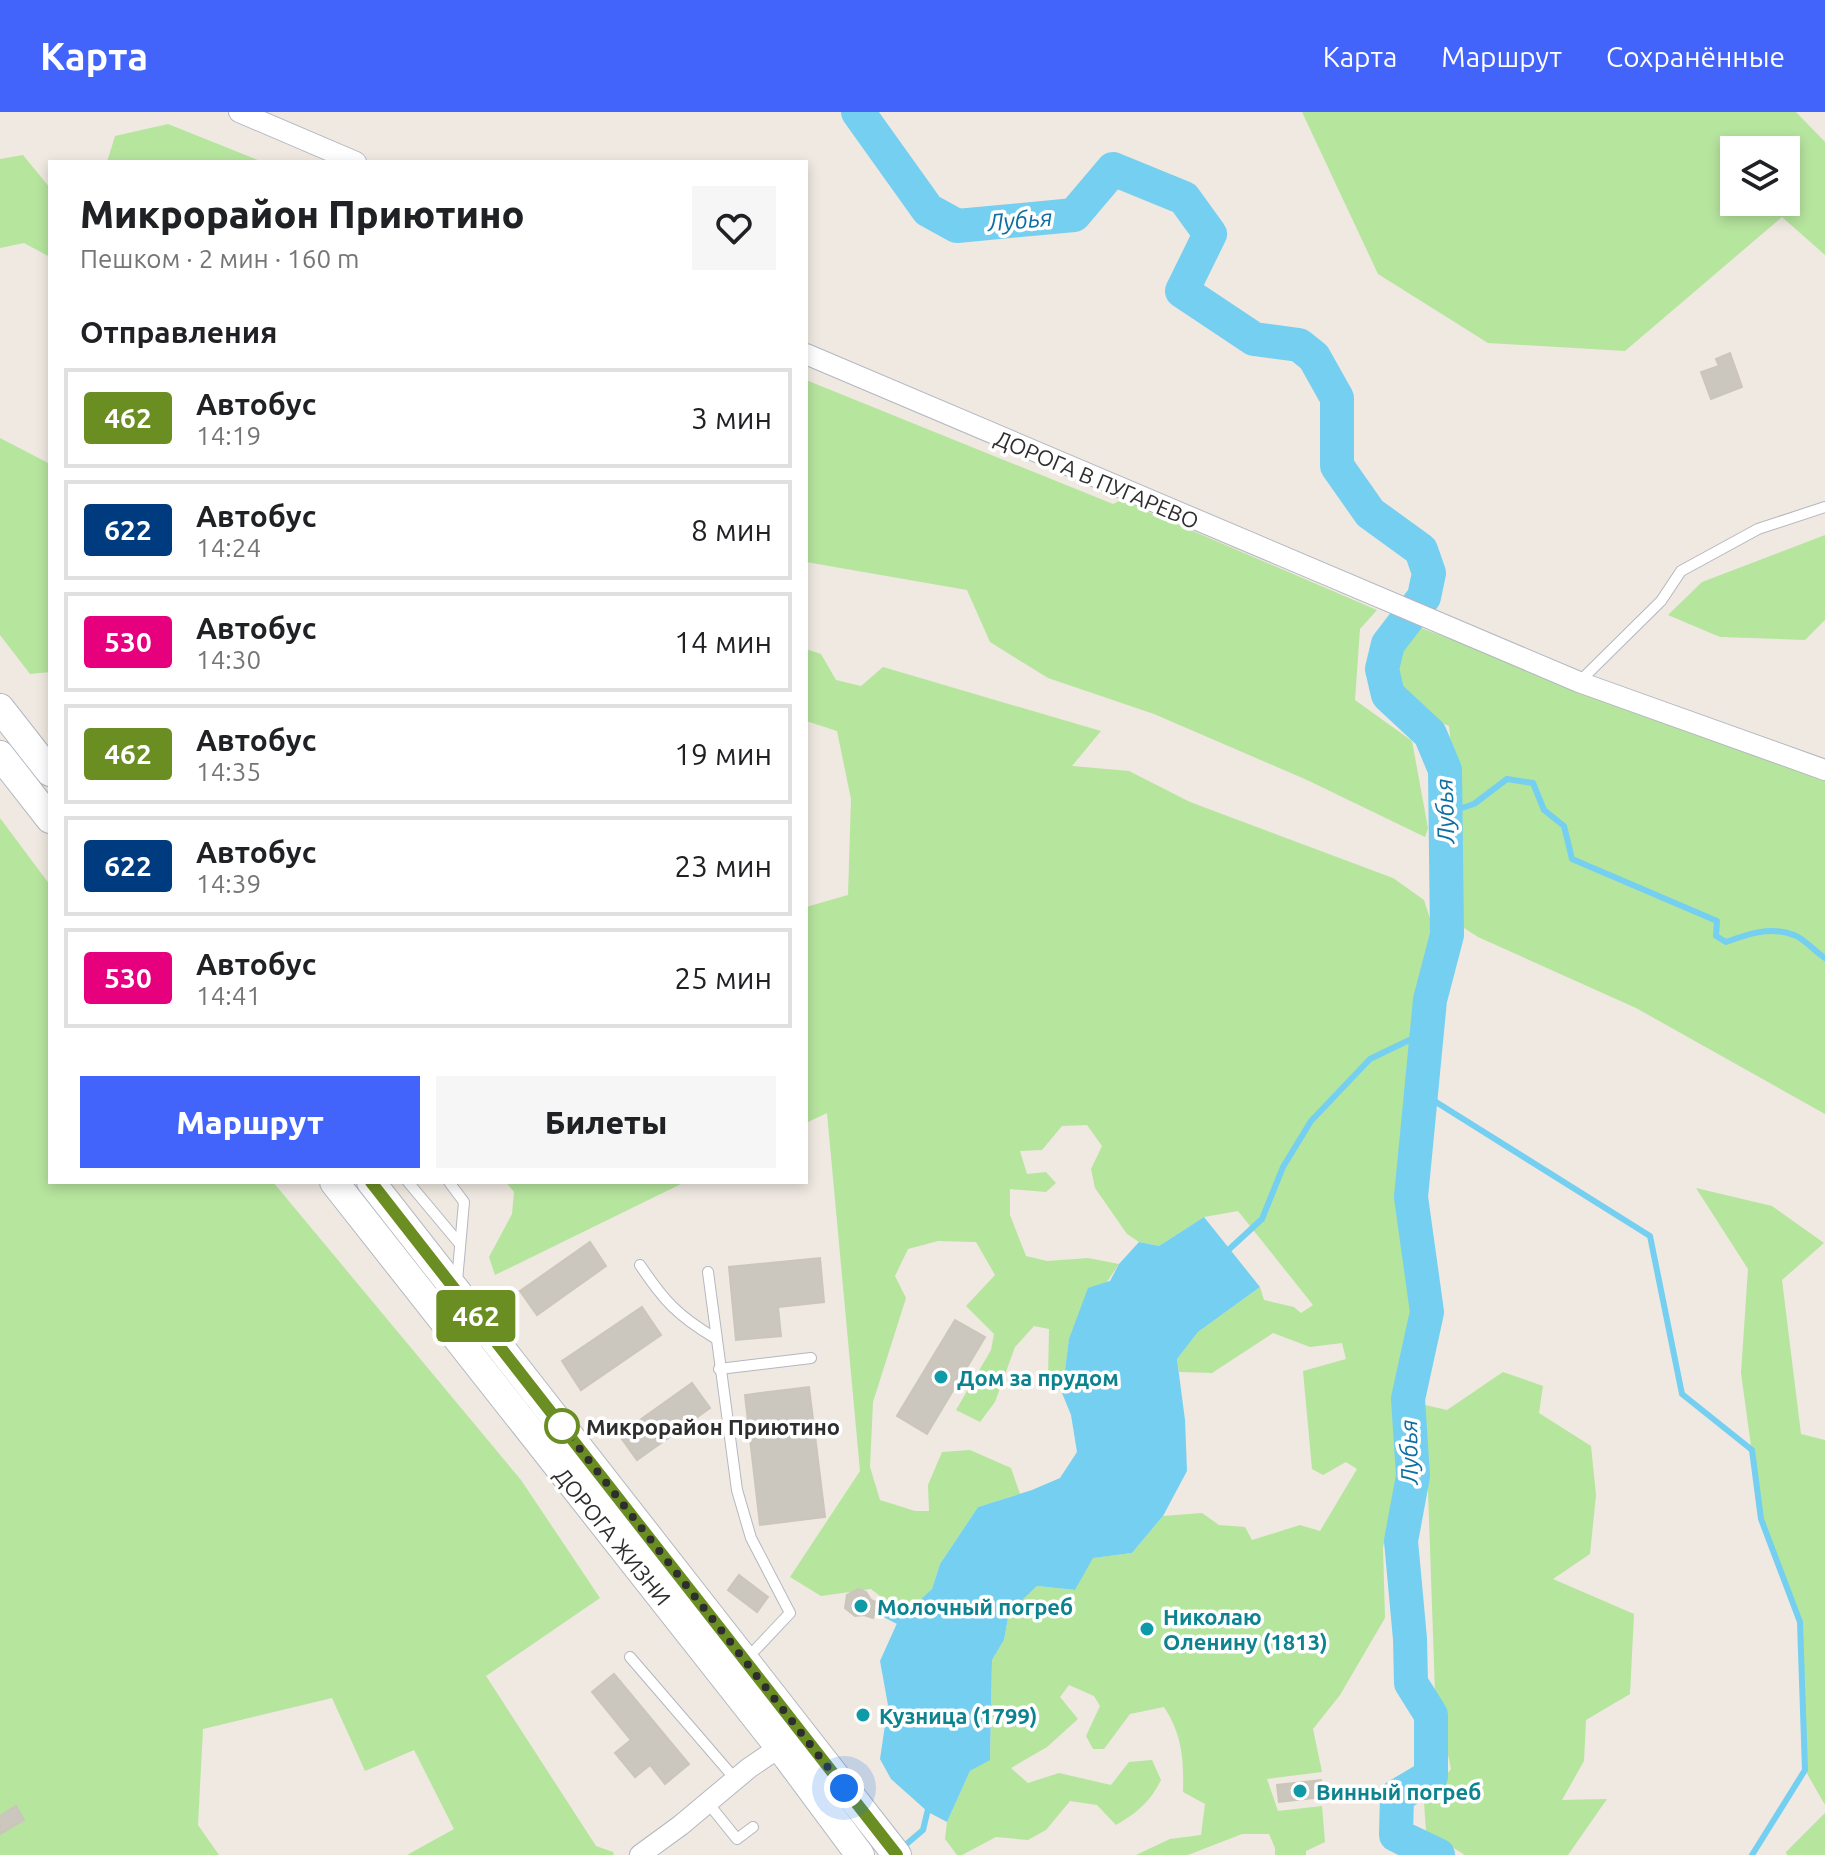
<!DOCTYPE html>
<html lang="ru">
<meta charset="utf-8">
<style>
body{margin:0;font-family:Ubuntu,sans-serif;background:#f6f6f6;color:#202124;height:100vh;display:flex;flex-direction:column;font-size:30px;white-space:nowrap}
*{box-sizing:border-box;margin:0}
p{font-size:26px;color:#757577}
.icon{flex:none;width:44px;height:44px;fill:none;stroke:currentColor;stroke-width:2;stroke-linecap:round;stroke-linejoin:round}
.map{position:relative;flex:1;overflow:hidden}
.panel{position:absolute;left:48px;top:48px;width:760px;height:1024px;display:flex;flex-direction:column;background:#fff;border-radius:0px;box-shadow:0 4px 12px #0003}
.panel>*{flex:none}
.badge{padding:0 16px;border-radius:6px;font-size:28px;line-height:52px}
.controls{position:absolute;left:1720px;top:24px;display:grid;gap:16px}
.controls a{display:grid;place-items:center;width:80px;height:80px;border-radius:0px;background:#fff;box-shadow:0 4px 12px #0003;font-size:40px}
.you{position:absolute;width:40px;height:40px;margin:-20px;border:6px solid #fff;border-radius:50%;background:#1a73e8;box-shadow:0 0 0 12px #1a73e833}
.map>.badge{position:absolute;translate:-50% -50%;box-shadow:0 0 0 4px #fff}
h2{padding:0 32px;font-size:30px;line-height:72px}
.round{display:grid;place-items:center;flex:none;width:84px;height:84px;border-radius:0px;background:#f6f6f6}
.overview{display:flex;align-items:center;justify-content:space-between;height:136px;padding:0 32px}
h1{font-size:38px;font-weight:800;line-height:60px}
.action{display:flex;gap:16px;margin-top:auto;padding:16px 32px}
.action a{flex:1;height:92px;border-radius:0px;background:#4264fb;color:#fff;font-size:32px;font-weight:800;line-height:92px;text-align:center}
.action a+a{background:#f6f6f6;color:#202124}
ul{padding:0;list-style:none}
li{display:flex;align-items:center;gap:24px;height:100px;margin:0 16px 12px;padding:0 16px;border:4px solid #e0e0e0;border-radius:0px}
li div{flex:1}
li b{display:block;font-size:30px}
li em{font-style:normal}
li .badge{min-width:88px;font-weight:700;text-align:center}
header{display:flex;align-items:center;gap:48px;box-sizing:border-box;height:112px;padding:0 40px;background:#4264fb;color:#fff}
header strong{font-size:38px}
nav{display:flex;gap:44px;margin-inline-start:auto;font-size:28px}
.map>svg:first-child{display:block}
</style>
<header>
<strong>Карта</strong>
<nav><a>Карта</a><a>Маршрут</a><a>Сохранённые</a></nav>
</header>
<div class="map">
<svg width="1825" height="1743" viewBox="0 0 1825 1743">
<rect width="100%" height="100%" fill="#efe9e1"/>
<!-- green -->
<g fill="#b6e59e" fill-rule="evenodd">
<path d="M1302,0H1796L1825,30V143L1782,105L1625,239L1488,231L1378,162ZM1734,38H1786V90H1734Z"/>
<path d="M168,12L263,50H107L115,24Z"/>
<path d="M23,43L50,76V145L24,131L0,136V47Z"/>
<path d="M806,268L1113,392L1121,388L1377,498L1360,517L1355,588L1412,629L1428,716L1425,725L1307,668L1154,602L1048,566L990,530L967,478L806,450Z"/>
<path d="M0,326L50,352V560L30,562L0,523Z"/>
<path d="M1825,423V508L1805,528L1720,525L1668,503L1702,470Z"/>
<path d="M1421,516L1825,667V1002L1636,896L1478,825L1453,809C1457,741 1456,682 1449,614L1415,600L1409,589L1392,574L1393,543Z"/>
<path d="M806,537L821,542L836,568L861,574L883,555L1101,619L1072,654L1129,659L1190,690L1393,766L1424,788L1433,816L1407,978L1399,1082L1411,1193L1396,1284L1398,1357L1383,1436L1385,1506L1340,1583L1313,1617L1322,1660L1267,1667L1278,1699L1322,1694L1325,1730L1306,1739V1743H1275V1736L1269,1722H1242L1188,1743H1136L1170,1727L1201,1723L1205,1692L1183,1680C1184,1648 1182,1622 1164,1595L1130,1602L1104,1637H1093L1086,1624L1100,1594L1094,1584L1069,1573L1060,1585L1078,1607L1047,1635L1011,1656L1028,1671L1059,1661L1111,1673L1129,1650L1152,1648L1161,1668C1150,1690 1137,1701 1116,1713L1097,1693L1070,1689L1046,1718L1028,1728L996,1725L962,1743H957L945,1727L947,1710L970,1659L990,1647L992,1548L1004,1528L1009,1501L1037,1474L1075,1478L1092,1446L1132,1441L1163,1404L1202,1401L1219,1413L1245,1415L1252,1428L1300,1413L1320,1419L1357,1357L1346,1350L1323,1363L1312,1357L1303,1259L1346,1247L1342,1231L1310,1235L1273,1221L1212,1261L1179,1260L1177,1247L1198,1220L1260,1175L1264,1188L1294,1195L1301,1201L1313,1193L1238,1099L1204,1105L1159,1134L1139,1130L1127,1122L1095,1076L1091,1057L1102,1034L1087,1013L1062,1014L1042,1038L1020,1039L1027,1062L1046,1060L1056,1071L1046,1080L1010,1077V1103L1026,1144L1047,1149L1088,1146L1119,1152L1069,1227L1062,1281L1048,1266L1049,1217L1034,1214L1015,1235L995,1290L980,1310L956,1298L991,1238L994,1222L966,1194L995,1163L976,1130L938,1129L908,1137L895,1164L906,1186L873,1290L870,1355L880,1388L915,1399H929L928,1373L942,1340L970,1338L1011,1356L1020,1382L978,1395L940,1452L932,1477L913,1498L903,1502L871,1477L821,1484L790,1465L860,1359L827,1001L806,1011V795L848,783L851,687L837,619L806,609Z"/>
<path d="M0,706L50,773V1070H273L521,1368L600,1486L486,1564L596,1734L613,1740L614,1743H407L454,1717L414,1638L365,1659L332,1586L203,1617L198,1713L219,1743H0Z"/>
<path d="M506,1070H685L495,1163L489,1145L512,1102L514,1080Z"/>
<path d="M1696,1076L1772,1094L1824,1131L1782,1168L1801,1322L1825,1328V1693L1805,1658L1800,1510L1761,1407L1741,1261L1748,1157Z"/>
<path d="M1503,1260L1543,1274L1539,1301L1591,1334L1596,1383L1590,1442L1553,1467L1634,1502L1630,1582L1586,1608L1584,1649L1562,1688L1607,1687L1568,1743H1465L1426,1719L1424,1690L1451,1657L1435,1580L1425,1293L1447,1298Z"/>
<path d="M1825,1701V1743H1787L1786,1740Z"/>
</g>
<!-- water -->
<path fill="#75cff0" d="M1204,1105L1260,1175L1198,1220L1177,1247L1185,1308L1187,1359L1163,1404L1132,1441L1093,1446L1075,1478L1037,1474L1009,1501L1004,1528L992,1548L990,1648L970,1659L947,1710L928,1700L891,1667L880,1647L888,1593L880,1549L898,1509L932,1477L940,1452L978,1395L1032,1378L1060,1366L1077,1340L1071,1303L1062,1281L1069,1227L1088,1176L1110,1169L1119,1152L1139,1130L1159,1134Z"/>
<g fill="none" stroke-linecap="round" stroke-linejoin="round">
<!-- stream -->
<g stroke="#75cff0" stroke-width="6">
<path d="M1443,702L1474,692L1507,667L1533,671L1544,698L1564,714L1572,747L1717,809L1716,824L1726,830C1748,822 1770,814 1794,823C1805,827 1815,840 1825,846"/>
<path d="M1420,980L1650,1124L1682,1282L1752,1338L1761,1407L1800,1510L1805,1658L1752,1743"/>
<path d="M1224,1142L1262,1107L1283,1055L1311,1009L1370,947L1426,920"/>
<path d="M876,1498L898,1509"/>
<path d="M903,1735L923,1718L929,1693"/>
</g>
<!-- river -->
<path stroke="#75cff0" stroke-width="34" d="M858,0L928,98L957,114L1074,103L1113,57L1184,86L1210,122L1182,179L1254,227L1299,233L1314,245L1337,286V354L1370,401L1421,438L1429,461L1424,485L1388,532L1382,557L1388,583L1430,622L1445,658L1447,823L1430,888L1411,1085L1427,1200L1408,1287L1413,1364L1401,1429L1410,1527L1411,1571L1431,1603V1664L1397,1684L1396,1723L1438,1743"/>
</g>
<!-- building -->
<g fill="#cbc7bf" stroke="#cbc5ba" stroke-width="2">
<path d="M1730,241L1742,275L1711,287L1701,260L1719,254L1716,247Z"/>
<path d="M590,1130L606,1154L537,1203L520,1179Z"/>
<path d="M820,1146L824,1190L778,1195L781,1224L736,1228L729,1155Z"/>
<path d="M642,1195L661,1223L581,1278L562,1249Z"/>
<path d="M955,1208L985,1225L927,1322L897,1304Z"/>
<path d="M692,1271L710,1296L637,1348L619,1323Z"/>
<path d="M809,1275L825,1405L760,1413L745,1283Z"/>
<path d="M739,1463L768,1485L757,1500L728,1478Z"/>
<path d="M858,1477L866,1480L871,1488L878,1491L873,1506L864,1503L855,1504L845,1496L847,1483Z"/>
<path d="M614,1562L689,1652L665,1672L650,1653L635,1665L615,1641L631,1628L592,1580Z"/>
<path d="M1321,1668L1322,1685L1279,1690L1277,1673Z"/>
<path d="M16,1694L24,1708L0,1722V1704Z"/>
</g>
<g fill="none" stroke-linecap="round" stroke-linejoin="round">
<defs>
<g id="lane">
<path d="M1579,570L1661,489L1681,459L1758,417L1825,395"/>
<path d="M408,1070L459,1131"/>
<path d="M449,1070L464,1090L457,1169"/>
<path d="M640,1153C664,1189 678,1204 715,1226"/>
<path d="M708,1160L737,1378L751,1426L790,1501L756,1537L746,1544"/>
<path d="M719,1257L811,1246"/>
<path d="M630,1545L736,1668"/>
<path d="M708,1691L737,1727L753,1715"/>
</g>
<g id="street">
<path d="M239,0L356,50"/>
<path d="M806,242L1579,570L1825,658"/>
<path d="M640,1743L681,1713L749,1656L780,1635"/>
</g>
<g id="secondary">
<path d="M0,596L50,660"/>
<path d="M0,643L50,707"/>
<path d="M334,1070L788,1646L860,1743"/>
<path d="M371,1070L897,1743"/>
</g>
</defs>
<!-- lane casing -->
<use href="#lane" stroke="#b4b7c1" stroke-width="12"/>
<!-- street casing -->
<use href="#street" stroke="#b4b7c1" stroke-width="22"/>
<!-- secondary casing -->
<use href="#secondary" stroke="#b4b7c1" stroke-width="30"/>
<!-- lane -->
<use href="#lane" stroke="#fff" stroke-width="10"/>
<!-- street -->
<use href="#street" stroke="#fff" stroke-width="20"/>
<!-- secondary -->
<use href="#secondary" stroke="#fff" stroke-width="28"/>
</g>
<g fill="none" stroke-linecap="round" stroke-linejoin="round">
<defs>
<path id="line" d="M371,1070L897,1743"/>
</defs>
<!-- line casing -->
<use href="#line" stroke="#fff" stroke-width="18"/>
<!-- line -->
<use href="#line" stroke="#6b8e23" stroke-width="12"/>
<!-- walk -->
<path stroke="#2e2e2e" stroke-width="8" stroke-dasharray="0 14.4" d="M562,1314L844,1676"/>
</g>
<!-- markers -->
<g fill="#0f9aa8" stroke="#fff" stroke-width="3">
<circle cx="941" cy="1265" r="8"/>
<circle cx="861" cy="1494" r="8"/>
<circle cx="1147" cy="1517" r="8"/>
<circle cx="863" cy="1603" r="8"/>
<circle cx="1300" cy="1679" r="8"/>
</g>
<circle fill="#fff" stroke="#6b8e23" stroke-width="4" cx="562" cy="1314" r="16"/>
<g text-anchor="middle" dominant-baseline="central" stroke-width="7" stroke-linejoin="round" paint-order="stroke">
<!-- street labels -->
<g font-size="22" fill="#2e2e2e" stroke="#fff">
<text transform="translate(1097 367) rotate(23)">ДОРОГА В ПУГАРЕВО</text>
<text transform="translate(613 1424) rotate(51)">ДОРОГА ЖИЗНИ</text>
</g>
<!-- culture labels -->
<g font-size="22" font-weight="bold" fill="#0d838f" stroke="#fff" text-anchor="start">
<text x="957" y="1265">Дом за прудом</text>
<text x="877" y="1494">Молочный погреб</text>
<text x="1163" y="1504">Николаю<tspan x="1163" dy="25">Оленину (1813)</tspan></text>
<text x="879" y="1603">Кузница (1799)</text>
<text x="1316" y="1679">Винный погреб</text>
</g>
<!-- stop labels -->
<g font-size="22" font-weight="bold" fill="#2e2e2e" stroke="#fff" text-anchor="start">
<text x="586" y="1314">Микрорайон Приютино</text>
</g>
<!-- water labels -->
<g font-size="24" font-style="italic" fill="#0d6fa3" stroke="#fff">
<text transform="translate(1020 108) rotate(-5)">Лубья</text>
<text transform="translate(1445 699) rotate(-92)">Лубья</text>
<text transform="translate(1409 1340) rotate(-91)">Лубья</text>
</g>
</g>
</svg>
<div class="controls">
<a><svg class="icon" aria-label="layers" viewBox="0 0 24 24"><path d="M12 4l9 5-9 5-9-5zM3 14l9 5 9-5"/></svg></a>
</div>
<div class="you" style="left:844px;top:1676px"></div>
<b class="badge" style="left:476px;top:1204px;background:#6b8e23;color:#fff">462</b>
<section class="panel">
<div class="overview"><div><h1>Микрорайон Приютино</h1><p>Пешком · 2 мин · 160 m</p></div><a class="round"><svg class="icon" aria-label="heart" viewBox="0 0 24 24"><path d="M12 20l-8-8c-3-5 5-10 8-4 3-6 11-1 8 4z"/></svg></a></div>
<h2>Отправления</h2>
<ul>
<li><span class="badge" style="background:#6b8e23;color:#fff">462</span><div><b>Автобус</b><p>14:19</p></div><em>3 мин</em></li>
<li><span class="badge" style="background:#003b80;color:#fff">622</span><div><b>Автобус</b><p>14:24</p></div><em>8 мин</em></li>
<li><span class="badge" style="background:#e6007e;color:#fff">530</span><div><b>Автобус</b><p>14:30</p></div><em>14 мин</em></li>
<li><span class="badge" style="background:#6b8e23;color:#fff">462</span><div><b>Автобус</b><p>14:35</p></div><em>19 мин</em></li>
<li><span class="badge" style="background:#003b80;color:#fff">622</span><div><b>Автобус</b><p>14:39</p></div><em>23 мин</em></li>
<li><span class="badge" style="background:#e6007e;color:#fff">530</span><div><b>Автобус</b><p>14:41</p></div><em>25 мин</em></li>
</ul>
<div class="action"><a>Маршрут</a><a>Билеты</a></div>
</section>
</div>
